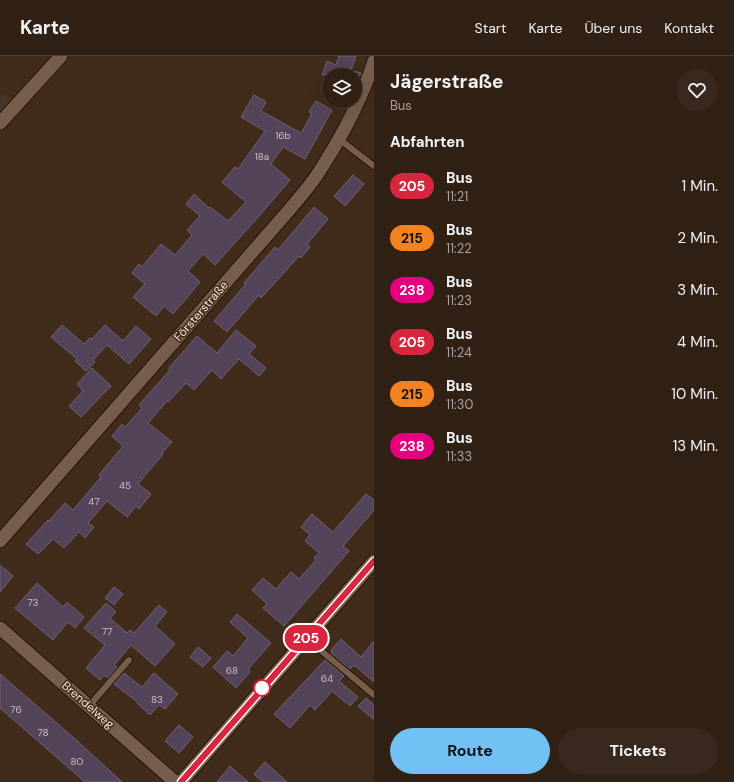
<!DOCTYPE html>
<html lang="de">
<meta charset="utf-8">
<style>
body{margin:0;font-family:"DM Sans",sans-serif;background:#39281d;color:#f1f3f6;height:100vh;display:flex;flex-direction:column;font-size:15px;white-space:nowrap}
*{box-sizing:border-box;margin:0}
p{font-size:13px;color:#a8a3a0}
.icon{flex:none;width:22px;height:22px;fill:none;stroke:currentColor;stroke-width:2;stroke-linecap:round;stroke-linejoin:round}
.map{position:relative;flex:1;overflow:hidden}
.details{display:flex;flex-direction:column;background:#312014;width:360px}
.details>*{flex:none}
.badge{padding:0 8px;border-radius:13px;font-size:14px;line-height:26px}
.controls{position:absolute;left:322px;top:12px;display:grid;gap:8px}
.controls a{display:grid;place-items:center;width:40px;height:40px;border-radius:50%;background:#312014;box-shadow:0 4px 16px #0002,0 0 0 1px #4c3e34;font-size:20px}
.map>.badge{position:absolute;translate:-50% -50%;box-shadow:0 0 0 2px #fff}
h2{padding:0 16px;font-size:15px;line-height:36px}
.round{display:grid;place-items:center;flex:none;width:42px;height:42px;border-radius:21px;background:#39281d}
.overview{display:flex;align-items:center;justify-content:space-between;height:68px;padding:0 16px}
h1{font-size:19px;font-weight:700;line-height:30px}
.primary-button{display:flex;gap:8px;margin-top:auto;padding:8px 16px}
.primary-button a{flex:1;height:46px;border-radius:24px;background:#71c1f5;color:#111;font-size:16px;font-weight:700;line-height:46px;text-align:center}
.primary-button a+a{background:#39281d;color:#f1f3f6}
ul{padding:0;list-style:none}
li{display:flex;align-items:center;gap:12px;height:52px;padding:0 16px}
li div{flex:1}
li b{display:block;font-size:15px}
li em{font-style:normal}
li .badge{min-width:44px;font-weight:700;text-align:center}
header{display:flex;align-items:center;gap:24px;box-sizing:border-box;height:56px;padding:0 20px;background:#312014;border-bottom:1px solid #4c3e34}
header strong{font-size:19px}
nav{display:flex;gap:22px;margin-inline-start:auto;font-size:14px}
main{display:flex;flex:1;min-height:0}
.map>svg:first-child{display:block}
</style>
<header>
<strong>Karte</strong>
<nav><a>Start</a><a>Karte</a><a>Über uns</a><a>Kontakt</a></nav>
</header>
<main>
<div class="map">
<svg width="374" height="726" viewBox="0 0 374 726">
<rect width="100%" height="100%" fill="#412b1b"/>
<!-- education -->
<path fill="#433528" d="M0,38L18,43L0,63Z"/>
<!-- building -->
<g fill="#54445a" stroke="#716078">
<path d="M339,0H356L351,14L361,17V19H322L327,5L336,9Z"/>
<path d="M254,39L266,46L261,55L301,77L312,58L309,56L316,45L332,54L305,103L283,91L271,108L290,124L259,160L215,209L203,198L188,215L200,226L173,258L164,250L156,260L133,241L145,228L132,217L139,208L142,211L161,188L175,199L192,179L187,174L200,160L186,148L194,138L209,152L210,151L228,165L246,146L222,126L235,111L238,113L265,75L241,61Z"/>
<path d="M353,119L364,128L345,150L334,140Z"/>
<path d="M314,151L328,163L307,188L310,191L301,202L299,200L261,242L259,239L227,276L214,265L246,228L244,227L275,191L278,194Z"/>
<path d="M62,269L84,288L90,282L92,283L105,269L123,285L136,270L151,283L129,308L107,289L93,304L95,306L86,315L75,305L77,303L51,281Z"/>
<path d="M236,274L256,290L249,298L266,312L259,320L239,303L221,323L212,314L194,334L186,327L168,346L167,345L148,367L172,386L162,397L163,398L138,428L151,438L139,453L136,450L127,461L107,445L88,467L94,471L85,482L79,476L64,492L53,483L38,498L26,488L48,464L49,465L65,447L73,454L101,421L99,419L123,390L112,380L122,368L125,371L142,352L139,349L170,314L169,312L197,280L217,297Z"/>
<path d="M92,312L111,330L81,361L69,350L83,335L77,328Z"/>
<path d="M366,438L374,444V454L343,490L349,495L284,570L263,552L267,548L252,534L263,522L276,533L291,516L299,523L316,504L314,502L319,497L305,485L310,479L301,471L312,458L333,476Z"/>
<path d="M0,509L13,520L0,536Z"/>
<path d="M37,527L63,551L67,546L84,561L75,572L68,566L53,584L15,552Z"/>
<path d="M114,531L123,538L114,549L105,542Z"/>
<path d="M106,547L116,556L110,562L127,577L130,574L134,577L159,549L167,556L155,570L175,588L155,610L131,589L114,609L117,611L108,622L104,619L100,624L86,612L105,589L84,572Z"/>
<path d="M237,558L271,587L248,613L250,616L236,632L213,611L227,595L233,600L248,582L230,566Z"/>
<path d="M341,583L361,601L374,585V626L354,609L350,613L331,597L332,595L331,594Z"/>
<path d="M198,591L211,602L203,611L190,601Z"/>
<path d="M325,604L344,620L339,625L358,641L350,650L332,635L315,654L310,649L290,672L274,658Z"/>
<path d="M124,617L142,631L154,617L178,638L165,653L159,649L150,659L137,647V646L114,628Z"/>
<path d="M0,618L74,682L122,726H85L0,652Z"/>
<path d="M366,642L374,649V664L358,650Z"/>
<path d="M179,669L193,681L179,697L165,685Z"/>
<path d="M265,706L287,726H263L254,718Z"/>
<path d="M230,710L248,726H217Z"/>
</g>
<g fill="none" stroke-linecap="round" stroke-linejoin="round">
<defs>
<g id="lane">
<path d="M339,83L374,110"/>
<path d="M306,582L374,639"/>
<path d="M89,650L129,604"/>
</g>
<g id="street">
<path d="M0,67L61,0"/>
<path d="M0,485L290,153C299,142 309,131 317,119C340,84 361,45 374,5"/>
<path d="M0,572L175,726"/>
<path d="M181,726L374,505"/>
</g>
</defs>
<!-- lane casing -->
<use href="#lane" stroke="#271304" stroke-width="8"/>
<!-- street casing -->
<use href="#street" stroke="#271304" stroke-width="15"/>
<!-- lane -->
<use href="#lane" stroke="#765d4c" stroke-width="6"/>
<!-- street -->
<use href="#street" stroke="#765d4c" stroke-width="13"/>
</g>
<g fill="none" stroke-linecap="round" stroke-linejoin="round">
<defs>
<path id="line" d="M181,726L374,505"/>
</defs>
<!-- line casing -->
<use href="#line" stroke="#fff" stroke-width="9"/>
<!-- line -->
<use href="#line" stroke="#d7263d" stroke-width="6"/>
</g>
<!-- markers -->
<circle fill="#fff" stroke="#d7263d" stroke-width="2" cx="262" cy="632" r="8"/>
<g text-anchor="middle" dominant-baseline="central" stroke-width="3" stroke-linejoin="round" paint-order="stroke">
<!-- number labels -->
<g font-size="10" fill="#cebebc">
<text x="283" y="79">16b</text>
<text x="262" y="100">18a</text>
<text x="125" y="429">45</text>
<text x="94" y="445">47</text>
<text x="33" y="546">73</text>
<text x="107" y="575">77</text>
<text x="232" y="614">68</text>
<text x="327" y="622">64</text>
<text x="157" y="643">83</text>
<text x="16" y="653">76</text>
<text x="43" y="676">78</text>
<text x="77" y="705">80</text>
</g>
<!-- street labels -->
<g font-size="12" fill="#f6e7dd" stroke="#412b1b">
<text transform="translate(201 255) rotate(-49)">Försterstraße</text>
<text transform="translate(88 649) rotate(41)">Brendelweg</text>
</g>
</g>
</svg>
<div class="controls">
<a><svg class="icon" aria-label="layers" viewBox="0 0 24 24"><path d="M12 4l9 5-9 5-9-5zM3 14l9 5 9-5"/></svg></a>
</div>
<b class="badge" style="left:306px;top:582px;background:#d7263d;color:#fff">205</b>
</div>
<section class="details">
<div class="overview"><div><h1>Jägerstraße</h1><p>Bus</p></div><a class="round"><svg class="icon" aria-label="heart" viewBox="0 0 24 24"><path d="M12 20l-8-8c-3-5 5-10 8-4 3-6 11-1 8 4z"/></svg></a></div>
<h2>Abfahrten</h2>
<ul>
<li><span class="badge" style="background:#d7263d;color:#fff">205</span><div><b>Bus</b><p>11:21</p></div><em>1 Min.</em></li>
<li><span class="badge" style="background:#f58220;color:#111">215</span><div><b>Bus</b><p>11:22</p></div><em>2 Min.</em></li>
<li><span class="badge" style="background:#e6007e;color:#fff">238</span><div><b>Bus</b><p>11:23</p></div><em>3 Min.</em></li>
<li><span class="badge" style="background:#d7263d;color:#fff">205</span><div><b>Bus</b><p>11:24</p></div><em>4 Min.</em></li>
<li><span class="badge" style="background:#f58220;color:#111">215</span><div><b>Bus</b><p>11:30</p></div><em>10 Min.</em></li>
<li><span class="badge" style="background:#e6007e;color:#fff">238</span><div><b>Bus</b><p>11:33</p></div><em>13 Min.</em></li>
</ul>
<div class="primary-button"><a>Route</a><a>Tickets</a></div>
</section>
</main>
